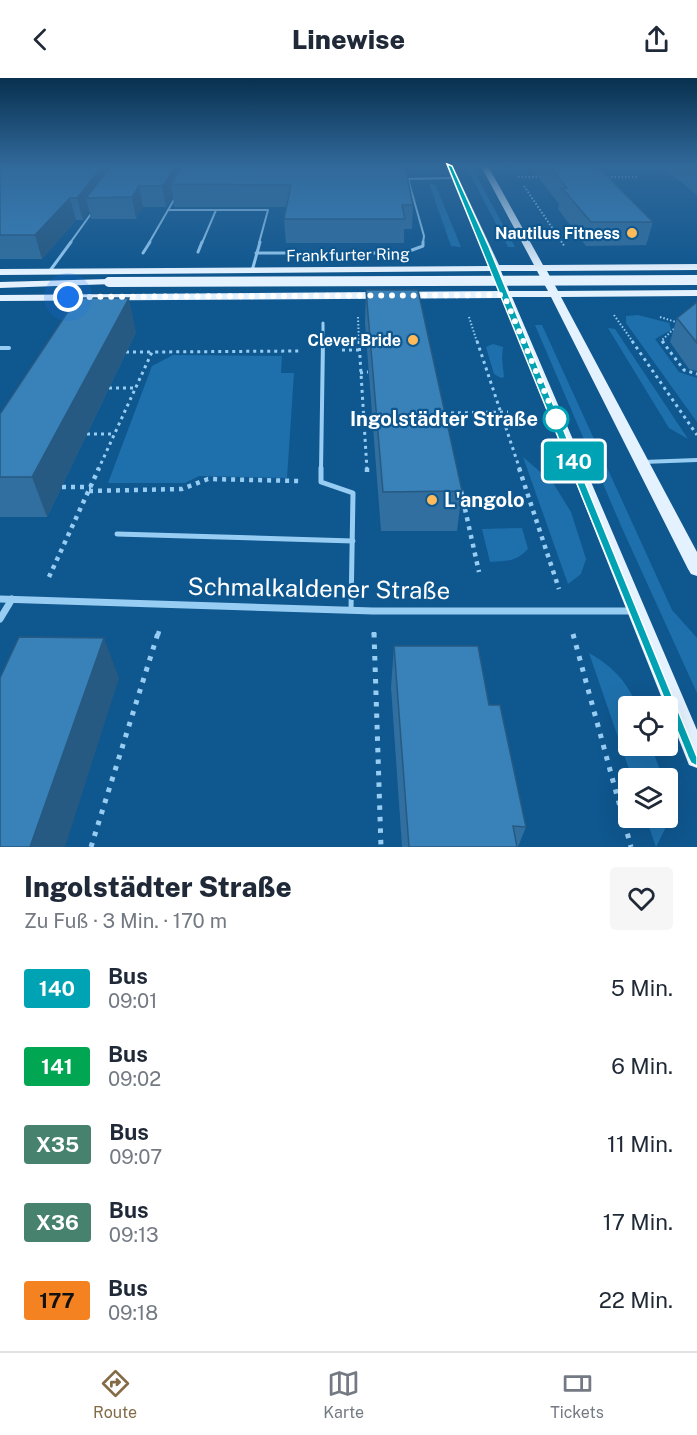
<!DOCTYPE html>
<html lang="de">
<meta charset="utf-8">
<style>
body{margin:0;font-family:"Public Sans",sans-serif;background:#f6f6f7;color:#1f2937;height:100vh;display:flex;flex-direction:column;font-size:22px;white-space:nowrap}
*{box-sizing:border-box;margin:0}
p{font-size:20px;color:#747a83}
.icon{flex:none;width:33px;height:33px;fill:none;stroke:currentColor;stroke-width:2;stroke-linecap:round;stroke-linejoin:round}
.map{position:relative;height:769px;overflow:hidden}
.side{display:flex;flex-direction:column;background:#fff;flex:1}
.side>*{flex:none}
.badge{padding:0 12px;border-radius:4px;font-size:21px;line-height:39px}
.controls{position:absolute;left:618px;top:618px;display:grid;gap:12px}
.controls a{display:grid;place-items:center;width:60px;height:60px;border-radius:6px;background:#fff;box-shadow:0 6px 24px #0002;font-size:30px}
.you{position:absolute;width:30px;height:30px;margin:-15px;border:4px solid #fff;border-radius:50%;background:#1a73e8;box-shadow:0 0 0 9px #1a73e833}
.map>.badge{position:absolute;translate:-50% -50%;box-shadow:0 0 0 3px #fff}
.round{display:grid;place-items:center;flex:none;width:63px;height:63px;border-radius:6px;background:#f6f6f7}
.overview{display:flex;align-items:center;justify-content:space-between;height:102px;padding:0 24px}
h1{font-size:28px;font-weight:800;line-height:45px}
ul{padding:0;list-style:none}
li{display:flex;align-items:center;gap:18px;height:78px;padding:0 24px}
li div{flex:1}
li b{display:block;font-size:22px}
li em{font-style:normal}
li .badge{min-width:66px;font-weight:700;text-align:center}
header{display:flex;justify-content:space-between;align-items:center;height:78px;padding:0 24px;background:#fff;font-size:27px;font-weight:800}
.tab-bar{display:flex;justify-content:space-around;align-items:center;height:84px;border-top:2px solid #e0e1e3;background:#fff;font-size:16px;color:#747a83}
.tab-bar a{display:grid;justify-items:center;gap:3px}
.tab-bar .current{color:#846b47}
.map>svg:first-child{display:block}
</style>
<header><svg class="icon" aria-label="back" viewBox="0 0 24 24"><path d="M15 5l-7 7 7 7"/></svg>Linewise<svg class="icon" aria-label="share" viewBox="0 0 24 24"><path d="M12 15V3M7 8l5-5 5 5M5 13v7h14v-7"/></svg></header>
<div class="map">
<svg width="697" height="769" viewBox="0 0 697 769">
<rect width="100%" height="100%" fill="#0f578f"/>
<!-- green -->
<g fill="#1e70ac">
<path d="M466,88H471L515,169H508Z"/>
<path d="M429,105L436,108L461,169L451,168Z"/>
<path d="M638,237L669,245L671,252L655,261L679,294L697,300V344L626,245V238Z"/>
<path d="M535,247H542L672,532L697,560V615L622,450Z"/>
<path d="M608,250L615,251L688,361L669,350Z"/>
<path d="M493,266L503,269L502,280L504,299L501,300L494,296L486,269Z"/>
<path d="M173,277L282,278L281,295H294L287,400L199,398L185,405H108L152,288Z"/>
<path d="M523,379L553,405L571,434L586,481L581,496L568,506Z"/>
<path d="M522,450L528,471C516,484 506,483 490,484L482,451Z"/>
<path d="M589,575C612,588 627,603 637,628H628V668H651L663,700H632Z"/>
<path d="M668,721L669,743L656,769L646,740H668Z"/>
</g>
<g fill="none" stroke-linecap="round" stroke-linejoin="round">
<!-- path-far3 -->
<g stroke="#98cdf3" stroke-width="2" stroke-dasharray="1.5 2" stroke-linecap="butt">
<path d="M518,99H541"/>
<path d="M604,99H639"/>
<path d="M524,108L565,169"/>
<path d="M614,237L633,264"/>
<path d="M358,239L359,264"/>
<path d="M469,239L477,264"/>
<path d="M660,239L679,245"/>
<path d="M357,261L366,260"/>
<path d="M664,264L662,262L677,248"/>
</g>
<!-- path-far2 -->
<g stroke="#98cdf3" stroke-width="3" stroke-dasharray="3 4" stroke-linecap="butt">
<path d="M359,263L367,392"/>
<path d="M477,263L520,392"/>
<path d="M632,263L697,357"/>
<path d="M662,263L684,292L697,296"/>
<path d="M342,272H359"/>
<path d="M126,274H152"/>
<path d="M360,295L368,294"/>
<path d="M109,310H136"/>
<path d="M444,335L508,334"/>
<path d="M87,356H115"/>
<path d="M98,392L152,274L301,273"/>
</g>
<!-- path-far1 -->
<g stroke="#98cdf3" stroke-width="4.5" stroke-dasharray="4 5" stroke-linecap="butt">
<path d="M367,390V399"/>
<path d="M519,390L559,511"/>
<path d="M62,409H91"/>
<path d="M89,413L182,411L208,401L299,403"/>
<path d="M461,413L479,494"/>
<path d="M49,499L99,390"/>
<path d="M374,554V557"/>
<path d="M158,557L160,549"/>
</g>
<!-- path -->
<g stroke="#98cdf3" stroke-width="5" stroke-dasharray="4.5 7" stroke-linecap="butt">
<path d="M374,555L381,769"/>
<path d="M573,556L631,769"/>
<path d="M91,769L158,555"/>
</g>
<!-- lane-far3 -->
<g stroke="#98cdf3" stroke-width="2">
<path d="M403,101L454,100"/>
<path d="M408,101L424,158L423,165"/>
<path d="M168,132H268L259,165"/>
<path d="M70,165L93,133"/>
<path d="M149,165L175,120"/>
<path d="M202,165L216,132"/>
</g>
<!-- lane-far2 -->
<g stroke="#98cdf3" stroke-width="3">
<path d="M198,174L202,164"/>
<path d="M143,175L150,164"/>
<path d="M256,175H404L423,168V164"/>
<path d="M252,193L260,164"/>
<path d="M49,194L71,164"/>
<path d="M323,264V245"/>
</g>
<!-- lane-far1 -->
<g stroke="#98cdf3" stroke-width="4">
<path d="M0,270H9"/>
<path d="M643,384L697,382"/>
<path d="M321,392L323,263"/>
</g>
<!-- lane -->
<g stroke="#98cdf3" stroke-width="5">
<path d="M321,390V404L353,415L351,532"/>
<path d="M117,456L353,463"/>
</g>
<!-- street -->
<g stroke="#98cdf3" stroke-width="7">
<path d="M0,521L373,533H635"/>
<path d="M0,541L12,521"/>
</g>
<!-- primary -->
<g fill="#e4f2ff" fill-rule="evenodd">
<path d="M446,88H453L499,187H534L481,88H488L543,187L697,186V192L547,193L558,213L697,212V218L561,219L697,474V498L691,496L688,491L551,219H512L697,652V690L689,687L668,634V628H665L502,220L0,223V217L499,213L491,193L0,197V191L489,188ZM501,193H537L548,213H509Z"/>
<path d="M109,201L114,204L113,206L0,210V204Z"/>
</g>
<!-- primary-bridge -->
<path stroke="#e4f2ff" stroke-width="10" d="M109,204L697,202"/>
</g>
<!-- wall -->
<g fill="#306f9f">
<path d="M0,88H405L413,127L412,151H404V165H286L284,141L287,129H174L173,119L166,129H143L136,141H91L89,133L83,142H76L42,181H0Z"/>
<path d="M530,88H597L653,144L646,167L586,168L558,131L559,126Z"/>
<path d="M661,88H697V117Z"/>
<path d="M366,212L462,413L457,453H381L365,245Z"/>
<path d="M697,224V293L689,291L670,264L677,240Z"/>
<path d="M136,254L47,439H0V336Z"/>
<path d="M394,568L489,627L526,749L518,769H402L391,609Z"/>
</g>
<!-- shaded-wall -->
<g fill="#275a82">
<path d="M103,88L107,107L86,120L89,133L83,142L77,120Z"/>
<path d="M177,88H182L184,102L171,106L173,119L166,129L162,108Z"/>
<path d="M139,108L143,129L136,141L132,119Z"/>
<path d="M70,120L76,142L42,181L35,157Z"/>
<path d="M129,220L136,254L47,439L32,399Z"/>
<path d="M104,560L119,600L65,769H30Z"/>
</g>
<!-- building -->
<g fill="#3881b9" stroke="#275a82" stroke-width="1.5">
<path d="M0,88H103L77,120H70L35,157H0Z"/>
<path d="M111,88H177L162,108H139L132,119L86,120Z"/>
<path d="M183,88H405L413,127H402L405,141H284L291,107L171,106Z"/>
<path d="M549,88H597L653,144H591L562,110H567Z"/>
<path d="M366,212H418L462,413L383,414Z"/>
<path d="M77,220H129L32,399H0V336Z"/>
<path d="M697,224V265L677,240Z"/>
<path d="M19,559L104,560L30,769H0V600Z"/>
<path d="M394,568H478L489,627H500L526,749L513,748L517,769H409Z"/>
</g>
<!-- sky -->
<linearGradient id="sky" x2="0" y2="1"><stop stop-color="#08304f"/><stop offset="0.45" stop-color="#31699b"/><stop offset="1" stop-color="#31699b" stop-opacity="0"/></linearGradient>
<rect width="697" height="195" fill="url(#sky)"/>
<!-- line -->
<path fill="#00a3b4" stroke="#fff" stroke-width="1.5" d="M447,86L452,88L489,169L697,679V688L691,685L688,679Z"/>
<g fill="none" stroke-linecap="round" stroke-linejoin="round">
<!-- walk -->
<path stroke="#fff" stroke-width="6" stroke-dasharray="0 10.8" d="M68,219L504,217L559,348L556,341"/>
</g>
<!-- markers -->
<g fill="#ffbb5a" stroke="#0f578f" stroke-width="2">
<circle cx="632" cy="155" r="6"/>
<circle cx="413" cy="262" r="6"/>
<circle cx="432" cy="422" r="6"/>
</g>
<circle fill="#fff" stroke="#00a3b4" stroke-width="3" cx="556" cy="341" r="12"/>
<g text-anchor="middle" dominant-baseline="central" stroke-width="4.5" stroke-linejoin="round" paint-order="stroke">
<!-- far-poi labels -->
<g font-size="16" font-weight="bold" fill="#fff" stroke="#0f578f" text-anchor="end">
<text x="620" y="155">Nautilus Fitness</text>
<text x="401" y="262">Clever Bride</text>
</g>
<!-- far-street labels -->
<g font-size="16" fill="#fff" stroke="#0f578f">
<text transform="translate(348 177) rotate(-1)">Frankfurter Ring</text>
</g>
<!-- stop labels -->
<g font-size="20" font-weight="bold" fill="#fff" stroke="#0f578f" text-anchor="end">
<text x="538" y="341">Ingolstädter Straße</text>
</g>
<!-- poi labels -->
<g font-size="20" font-weight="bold" fill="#fff" stroke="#0f578f" text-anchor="start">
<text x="444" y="422">L'angolo</text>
</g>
<!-- near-street labels -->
<g font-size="24" fill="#fff" stroke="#0f578f">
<text transform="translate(319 510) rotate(1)">Schmalkaldener Straße</text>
</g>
</g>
</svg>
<div class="controls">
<a><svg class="icon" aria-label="locate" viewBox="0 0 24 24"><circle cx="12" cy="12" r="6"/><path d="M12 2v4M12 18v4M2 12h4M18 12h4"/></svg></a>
<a><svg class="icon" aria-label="layers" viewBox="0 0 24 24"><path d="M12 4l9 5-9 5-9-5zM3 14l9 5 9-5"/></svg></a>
</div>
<div class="you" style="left:68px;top:219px"></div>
<b class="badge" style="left:574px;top:383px;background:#00a3b4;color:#fff">140</b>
</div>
<section class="side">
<div class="overview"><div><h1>Ingolstädter Straße</h1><p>Zu Fuß · 3 Min. · 170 m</p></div><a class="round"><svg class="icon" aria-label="heart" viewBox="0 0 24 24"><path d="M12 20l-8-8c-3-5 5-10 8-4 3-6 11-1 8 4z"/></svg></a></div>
<ul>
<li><span class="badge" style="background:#00a3b4;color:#fff">140</span><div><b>Bus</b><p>09:01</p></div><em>5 Min.</em></li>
<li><span class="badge" style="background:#00a651;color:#fff">141</span><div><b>Bus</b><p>09:02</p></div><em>6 Min.</em></li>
<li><span class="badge" style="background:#46826e;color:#fff">X35</span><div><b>Bus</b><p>09:07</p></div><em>11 Min.</em></li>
<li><span class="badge" style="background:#46826e;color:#fff">X36</span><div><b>Bus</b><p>09:13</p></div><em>17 Min.</em></li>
<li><span class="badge" style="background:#f58220;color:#111">177</span><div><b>Bus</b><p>09:18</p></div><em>22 Min.</em></li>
</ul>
</section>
<nav class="tab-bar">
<a class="current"><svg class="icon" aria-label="directions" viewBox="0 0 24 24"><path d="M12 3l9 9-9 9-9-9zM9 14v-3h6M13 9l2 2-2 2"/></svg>Route</a>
<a><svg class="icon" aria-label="map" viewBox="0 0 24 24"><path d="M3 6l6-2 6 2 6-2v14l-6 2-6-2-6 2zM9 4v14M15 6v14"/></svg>Karte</a>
<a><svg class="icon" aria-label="tickets" viewBox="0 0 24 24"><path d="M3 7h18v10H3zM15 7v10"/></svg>Tickets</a>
</nav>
